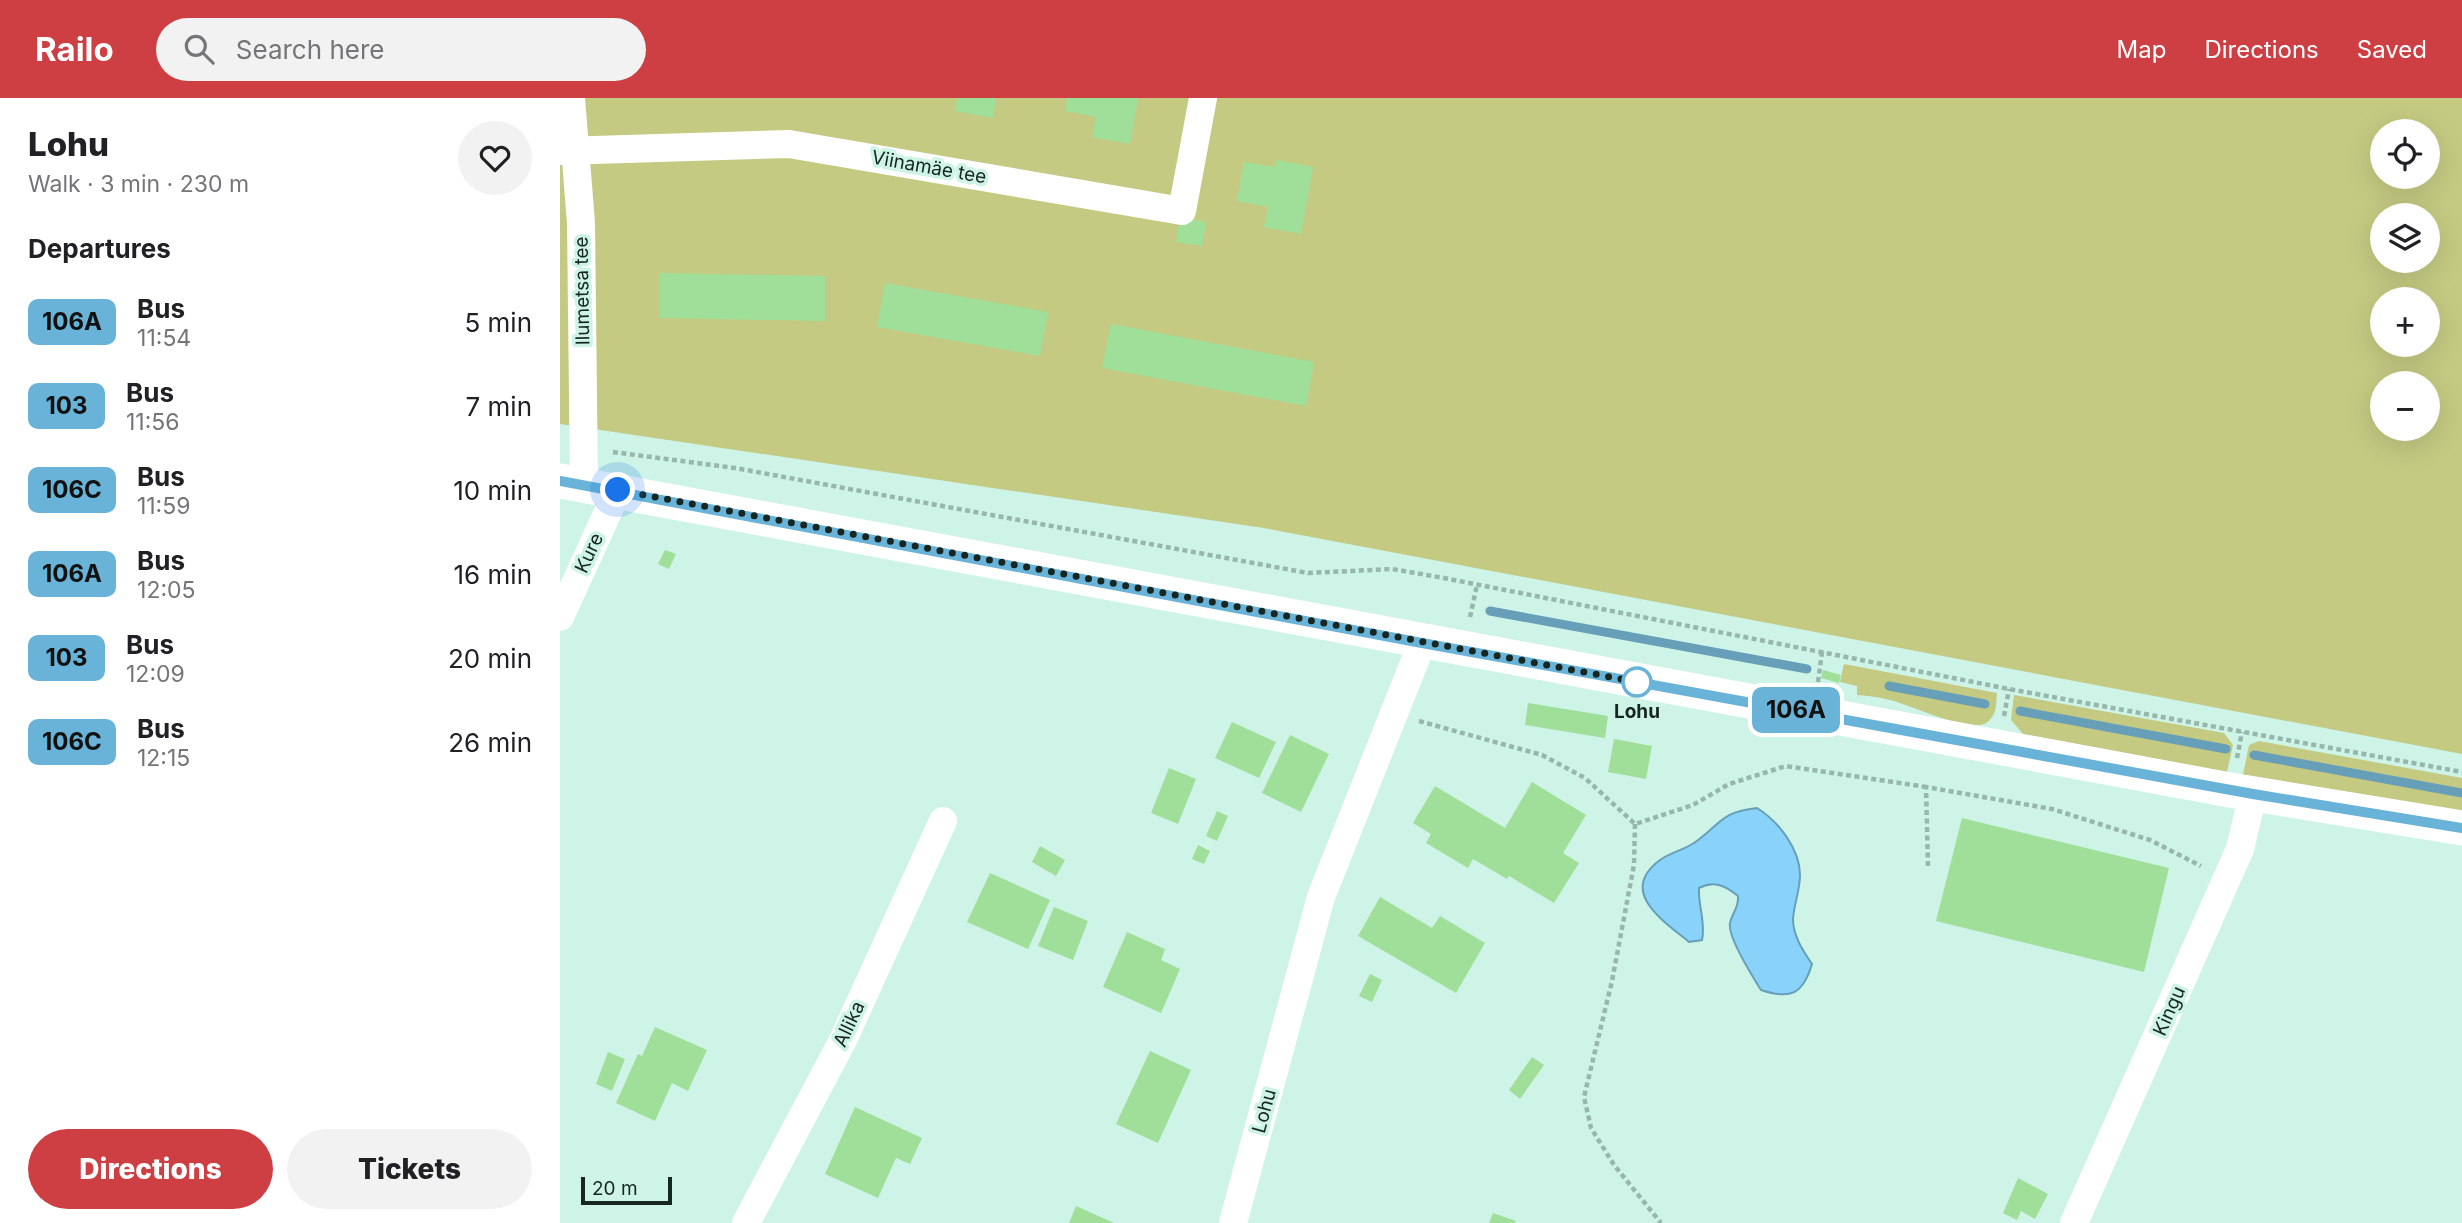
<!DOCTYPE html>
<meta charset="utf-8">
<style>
body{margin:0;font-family:Inter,sans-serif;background:#f2f2f2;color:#202124;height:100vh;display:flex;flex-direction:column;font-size:26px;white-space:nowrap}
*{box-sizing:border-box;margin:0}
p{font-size:23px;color:#757577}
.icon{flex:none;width:38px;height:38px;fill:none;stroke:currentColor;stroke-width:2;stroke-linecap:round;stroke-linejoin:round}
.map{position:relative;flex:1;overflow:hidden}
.drawer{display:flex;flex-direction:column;background:#fff;width:560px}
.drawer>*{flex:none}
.badge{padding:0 14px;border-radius:10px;font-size:24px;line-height:46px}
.buttons{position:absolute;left:1810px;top:21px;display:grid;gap:14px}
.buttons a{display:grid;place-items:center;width:70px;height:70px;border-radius:50%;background:#fff;box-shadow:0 7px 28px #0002;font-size:35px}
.scale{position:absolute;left:21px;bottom:18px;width:91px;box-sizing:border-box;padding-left:7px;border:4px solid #182622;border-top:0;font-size:19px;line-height:24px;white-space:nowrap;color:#182622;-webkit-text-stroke:5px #cef4e7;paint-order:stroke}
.you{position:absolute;width:35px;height:35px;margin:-18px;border:5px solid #fff;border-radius:50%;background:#1a73e8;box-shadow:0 0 0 10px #1a73e833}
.map>.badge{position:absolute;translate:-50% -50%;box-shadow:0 0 0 4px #fff}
h2{padding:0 28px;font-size:26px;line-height:63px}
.round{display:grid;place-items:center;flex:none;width:74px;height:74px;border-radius:37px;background:#f2f2f2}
.headline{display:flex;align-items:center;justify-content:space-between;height:119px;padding:0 28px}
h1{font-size:33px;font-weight:800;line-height:52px}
.primary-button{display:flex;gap:14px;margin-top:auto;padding:14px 28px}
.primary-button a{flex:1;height:80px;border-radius:42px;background:#ce3f44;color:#fff;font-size:28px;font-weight:800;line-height:80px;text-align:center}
.primary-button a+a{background:#f2f2f2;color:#202124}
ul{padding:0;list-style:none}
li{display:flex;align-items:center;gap:21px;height:84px;padding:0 28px}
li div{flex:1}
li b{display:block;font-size:26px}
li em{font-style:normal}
li .badge{min-width:77px;font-weight:700;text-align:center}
header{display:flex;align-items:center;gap:42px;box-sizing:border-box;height:98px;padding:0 35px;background:#ce3f44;color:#fff}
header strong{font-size:33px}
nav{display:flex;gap:38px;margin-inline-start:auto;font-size:24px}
.search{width:490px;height:63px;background:#f2f2f2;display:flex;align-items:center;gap:18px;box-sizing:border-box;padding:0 24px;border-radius:38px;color:#757577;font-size:26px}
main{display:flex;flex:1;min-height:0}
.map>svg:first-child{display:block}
</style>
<header>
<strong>Railo</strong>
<div class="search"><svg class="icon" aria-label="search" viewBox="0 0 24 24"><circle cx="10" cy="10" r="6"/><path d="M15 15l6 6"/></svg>Search here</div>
<nav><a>Map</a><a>Directions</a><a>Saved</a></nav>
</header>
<main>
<section class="drawer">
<div class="headline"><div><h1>Lohu</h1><p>Walk · 3 min · 230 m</p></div><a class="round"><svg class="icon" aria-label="heart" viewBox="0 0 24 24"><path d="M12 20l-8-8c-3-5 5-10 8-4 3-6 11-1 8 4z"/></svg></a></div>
<h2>Departures</h2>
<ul>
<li><span class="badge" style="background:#69b3d9;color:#111">106A</span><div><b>Bus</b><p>11:54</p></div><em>5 min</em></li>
<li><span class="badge" style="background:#69b3d9;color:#111">103</span><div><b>Bus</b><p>11:56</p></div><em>7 min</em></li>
<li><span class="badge" style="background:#69b3d9;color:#111">106C</span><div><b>Bus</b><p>11:59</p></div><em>10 min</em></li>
<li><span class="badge" style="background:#69b3d9;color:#111">106A</span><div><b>Bus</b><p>12:05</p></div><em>16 min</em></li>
<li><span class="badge" style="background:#69b3d9;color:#111">103</span><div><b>Bus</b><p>12:09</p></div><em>20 min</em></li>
<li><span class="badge" style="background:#69b3d9;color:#111">106C</span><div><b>Bus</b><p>12:15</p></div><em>26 min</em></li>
</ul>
<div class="primary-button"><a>Directions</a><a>Tickets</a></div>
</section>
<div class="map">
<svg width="1902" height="1125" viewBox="0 0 1902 1125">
<rect width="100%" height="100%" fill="#cef4e7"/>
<!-- green -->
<g fill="#c4ca82" fill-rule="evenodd">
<path d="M0,0H1902V656L704,430L0,326ZM1822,33H1867V79H1822ZM1822,117H1867V163H1822ZM1822,201H1867V247H1822ZM1822,285H1867V331H1822Z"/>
<path d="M1284,566L1437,595C1436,606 1437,618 1426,625C1408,635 1351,607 1330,602C1319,599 1308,598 1297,597V588L1280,584Z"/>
<path d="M1454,597L1664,635L1673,647L1667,674L1463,636L1451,622Z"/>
<path d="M1699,643L1902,680V715L1683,677L1689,647Z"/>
</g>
<!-- water -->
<path fill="#89d3fa" stroke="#679fb9" stroke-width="2" d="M1197,710C1218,723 1240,751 1240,777C1240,792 1234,806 1233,821C1233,838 1243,853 1252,866C1243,896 1231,902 1201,892C1193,879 1167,839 1170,825C1172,815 1179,810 1178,798C1166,788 1154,782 1139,790C1138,808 1146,825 1142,842L1129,844C1104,823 1057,794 1100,762C1110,755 1123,752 1134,745C1161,726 1160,714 1197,710Z"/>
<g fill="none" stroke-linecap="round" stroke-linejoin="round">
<!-- stream -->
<g stroke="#679fb9" stroke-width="9">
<path d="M930,513L1247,571"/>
<path d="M1329,588L1425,606"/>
<path d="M1460,613L1666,651"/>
<path d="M1694,657L1902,695"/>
</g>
</g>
<!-- building -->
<g fill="#a0df9a">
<path d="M397,0H436L433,20L395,13Z"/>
<path d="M507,0H578L570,46L532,39L536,19L505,13Z"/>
<path d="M716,62L753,69L741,136L704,129L708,109L677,103L684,64L715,69Z"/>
<path d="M620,120L646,124L642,148L616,144Z"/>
<path d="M100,175L265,178V223L100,220Z"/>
<path d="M325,185L488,214L480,258L317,229Z"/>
<path d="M551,226L754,264L746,308L542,270Z"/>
<path d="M105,452L116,456L109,471L98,466Z"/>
<path d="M1263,572L1281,577L1279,585L1261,580Z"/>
<path d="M968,605L1048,618L1045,640L965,627Z"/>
<path d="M672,624L716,644L699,680L655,660Z"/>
<path d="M730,637L769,656L741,714L702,695Z"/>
<path d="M1054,641L1092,648L1086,681L1048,674Z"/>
<path d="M609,670L636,681L618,726L591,715Z"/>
<path d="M972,684L1026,717L1003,755L1019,765L994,805L949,778L947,781L913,761L908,770L866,745L871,736L853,725L875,688L945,730Z"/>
<path d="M657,713L668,718L657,743L646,738Z"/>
<path d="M1402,720L1609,770L1584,874L1376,823Z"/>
<path d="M638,747L650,753L644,766L632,761Z"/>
<path d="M480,748L505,762L496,778L472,764Z"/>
<path d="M430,775L490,802L468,851L407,824Z"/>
<path d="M820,799L872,830L880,818L925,845L896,895L798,838Z"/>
<path d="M494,809L528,823L513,862L478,848Z"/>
<path d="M567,834L605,851L601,862L620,871L601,915L543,889Z"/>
<path d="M810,876L822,882L812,904L799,898Z"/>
<path d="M95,929L147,952L128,993L112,985L95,1023L56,1005L78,956L82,958Z"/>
<path d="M590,953L631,972L598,1045L556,1026Z"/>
<path d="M48,954L65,961L52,993L36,986Z"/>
<path d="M972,959L984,967L960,1001L949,992Z"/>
<path d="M295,1009L362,1040L350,1066L336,1060L318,1100L265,1076Z"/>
<path d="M1458,1080L1488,1096L1475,1121L1461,1113L1457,1122L1443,1115Z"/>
<path d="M516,1108L554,1125H509Z"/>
<path d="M933,1115L956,1123L955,1125H929Z"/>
</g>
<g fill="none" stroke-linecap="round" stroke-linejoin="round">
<!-- path -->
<g stroke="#97b6ac" stroke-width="4.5" stroke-dasharray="5 3.5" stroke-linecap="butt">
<path d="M53,354L175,370L748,475L832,471L884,480L1449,591L1902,674"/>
<path d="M910,519L917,487"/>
<path d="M1258,584L1262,554"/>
<path d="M1444,618L1449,591"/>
<path d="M859,623L982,657L1025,680L1075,726L1133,707L1169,686L1226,668L1366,689"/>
<path d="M1677,660L1682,634"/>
<path d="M1075,726L1074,767L1052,883L1024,999L1031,1030L1054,1067L1101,1125"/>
<path d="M1368,768L1366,689L1492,711L1590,742L1641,768"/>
</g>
<!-- minor -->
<g stroke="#fff" stroke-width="28">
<path d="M11,0L21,125L24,386"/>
<path d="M0,53L229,46L622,113L643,0"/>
<path d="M0,519L58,392"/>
<path d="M186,1125L283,942L383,723"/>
<path d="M673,1125L761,799L862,545"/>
<path d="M1514,1125L1680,751L1693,696"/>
</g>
<!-- tertiary -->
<path stroke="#fff" stroke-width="35" d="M0,383L1670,692L1902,730"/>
</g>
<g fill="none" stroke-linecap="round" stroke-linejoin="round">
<defs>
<path id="line" d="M0,383L862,545L1693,696L1902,730"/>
</defs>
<!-- line casing -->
<use href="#line" stroke="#fff" stroke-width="16"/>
<!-- line -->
<use href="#line" stroke="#69b3d9" stroke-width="10"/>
<!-- walk -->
<path stroke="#182622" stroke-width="7" stroke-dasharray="0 12.6" d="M58,392L1077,584"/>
</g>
<!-- markers -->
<circle fill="#fff" stroke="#69b3d9" stroke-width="3.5" cx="1077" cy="584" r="14"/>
<g text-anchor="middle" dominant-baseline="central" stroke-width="7" stroke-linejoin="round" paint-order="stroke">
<!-- street labels -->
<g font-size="19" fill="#182622" stroke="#cef4e7">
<text transform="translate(369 69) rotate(10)">Viinamäe tee</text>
<text transform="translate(22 193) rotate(-91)">Ilumetsa tee</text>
<text transform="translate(29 455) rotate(-65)">Kure</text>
<text transform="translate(1609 913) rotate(-66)">Kingu</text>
<text transform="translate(289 926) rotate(-65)">Allika</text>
<text transform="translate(704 1013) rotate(-75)">Lohu</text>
</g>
<!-- stop labels -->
<g font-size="19" font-weight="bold" fill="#182622" stroke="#cef4e7">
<text x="1077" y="613">Lohu</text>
</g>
</g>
</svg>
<div class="buttons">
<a><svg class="icon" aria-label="locate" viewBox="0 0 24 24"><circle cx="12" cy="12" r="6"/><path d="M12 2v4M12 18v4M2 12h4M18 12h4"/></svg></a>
<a><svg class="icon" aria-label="layers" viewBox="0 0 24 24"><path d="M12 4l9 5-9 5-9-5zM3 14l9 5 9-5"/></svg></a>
<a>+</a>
<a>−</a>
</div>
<div class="scale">20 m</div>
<div class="you" style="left:58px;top:392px"></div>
<b class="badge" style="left:1236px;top:612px;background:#69b3d9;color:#111">106A</b>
</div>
</main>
